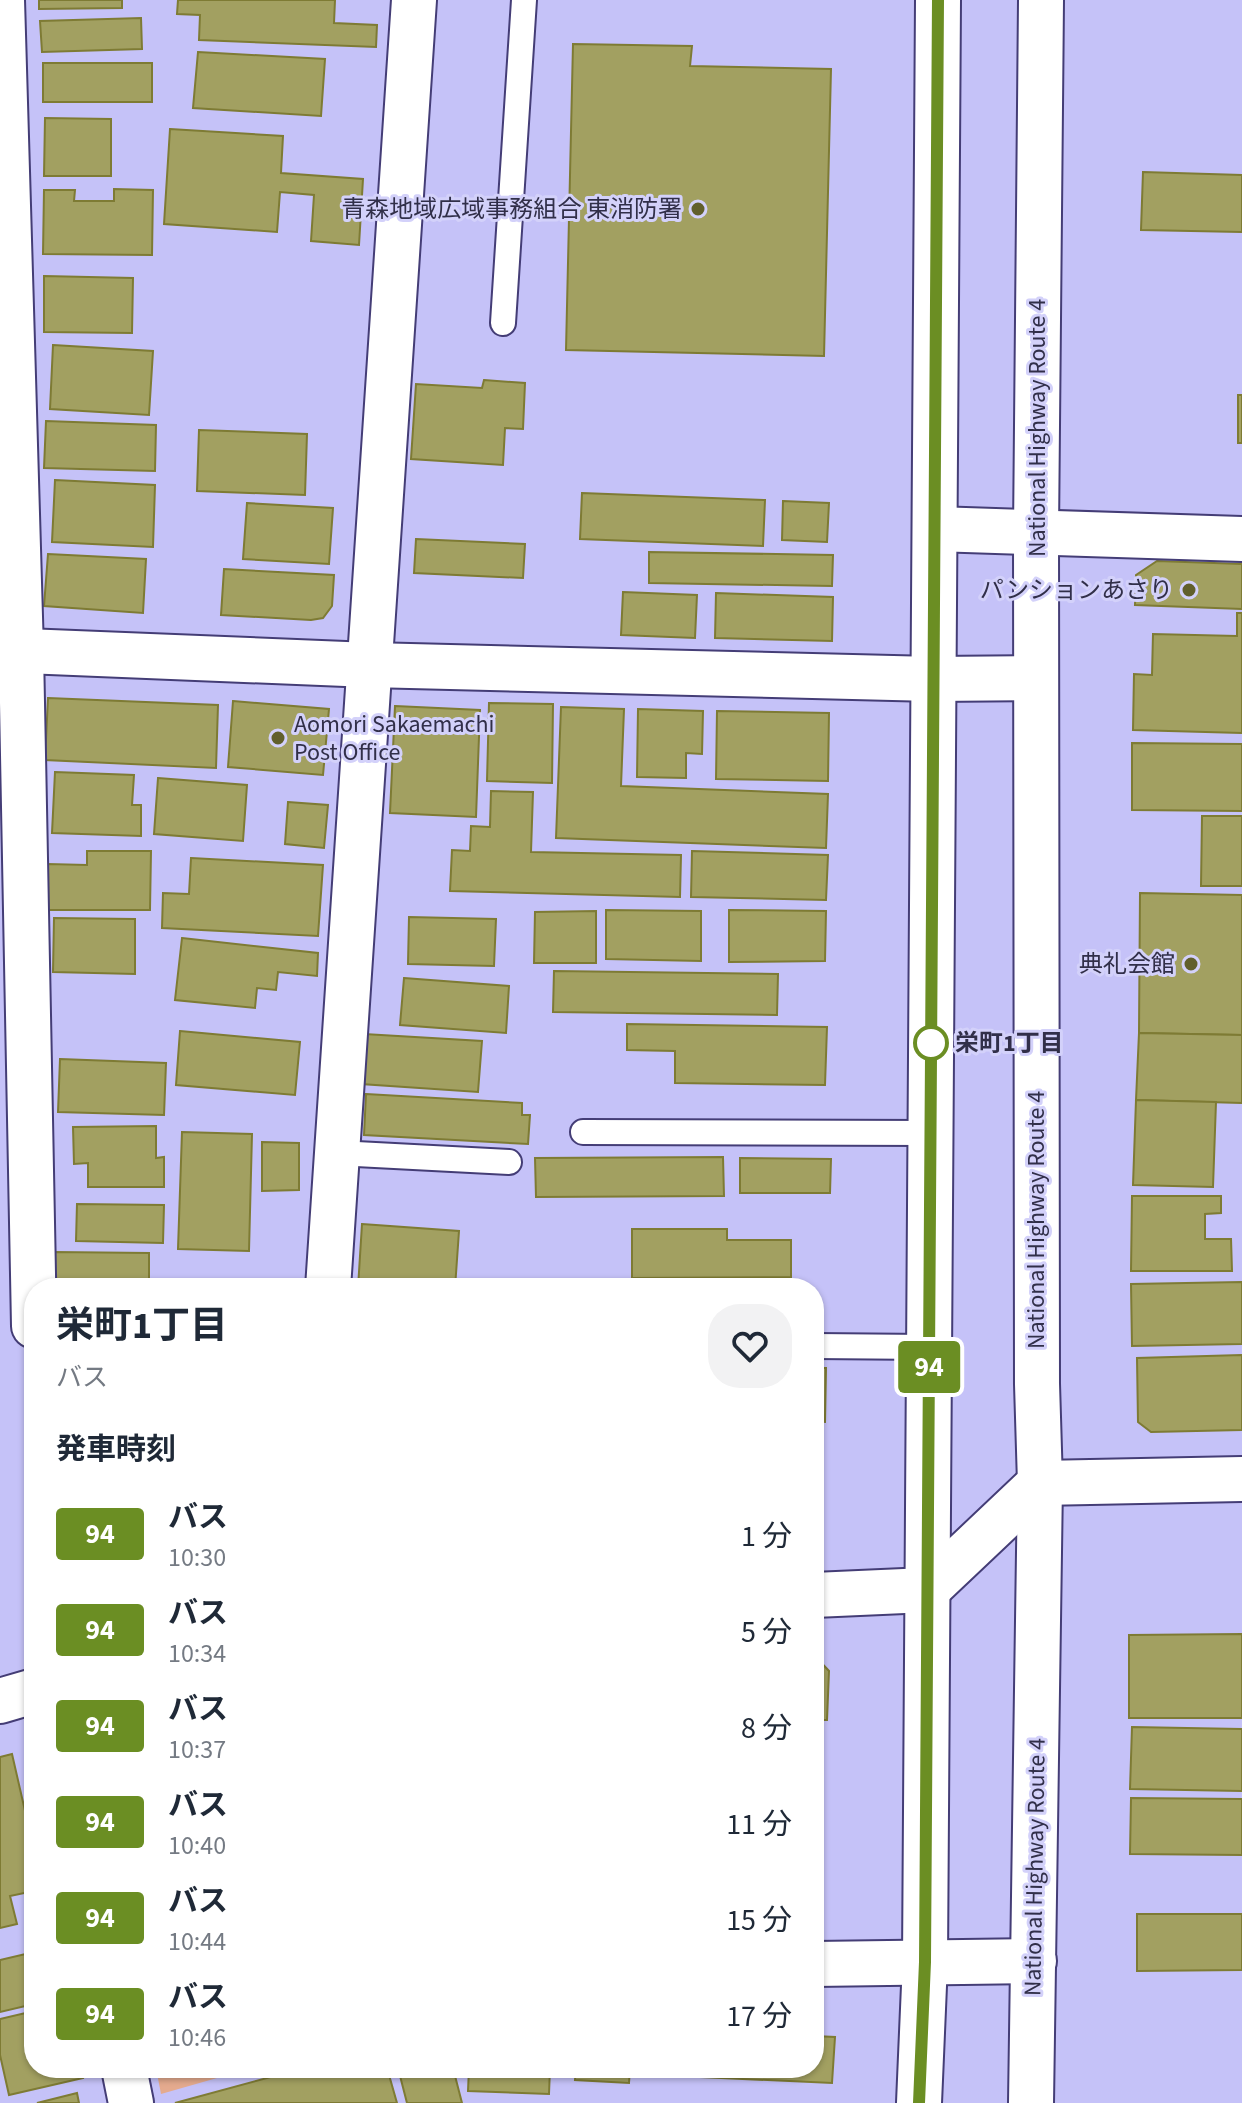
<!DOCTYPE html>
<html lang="ja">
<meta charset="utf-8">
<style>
body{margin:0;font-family:"Source Sans 3","Noto Sans JP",sans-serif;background:#f2f2f3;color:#1f2937;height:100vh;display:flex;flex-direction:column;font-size:30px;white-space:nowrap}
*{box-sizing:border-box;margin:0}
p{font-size:26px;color:#747a83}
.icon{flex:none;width:44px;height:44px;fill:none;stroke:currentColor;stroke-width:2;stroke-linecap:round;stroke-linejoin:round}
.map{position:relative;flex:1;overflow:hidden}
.sheet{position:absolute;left:24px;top:1278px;width:800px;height:800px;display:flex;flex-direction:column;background:#fff;border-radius:32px;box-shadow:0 2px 6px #0004}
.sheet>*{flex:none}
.badge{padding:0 16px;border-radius:6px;font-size:28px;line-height:52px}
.map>.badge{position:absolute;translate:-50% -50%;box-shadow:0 0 0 4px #fff}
h2{padding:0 32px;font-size:30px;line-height:72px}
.round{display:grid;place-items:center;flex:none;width:84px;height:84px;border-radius:32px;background:#f2f2f3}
.summary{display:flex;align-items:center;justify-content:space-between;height:136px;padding:0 32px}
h1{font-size:38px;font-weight:700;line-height:60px}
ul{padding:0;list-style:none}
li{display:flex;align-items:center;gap:24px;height:96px;padding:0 32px}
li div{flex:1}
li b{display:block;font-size:30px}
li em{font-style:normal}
li .badge{min-width:88px;font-weight:700;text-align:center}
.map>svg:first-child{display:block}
</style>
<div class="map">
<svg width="1242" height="2103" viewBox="0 0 1242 2103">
<rect width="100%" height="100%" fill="#c5c2f8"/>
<!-- green -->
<path fill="#e4aa8e" d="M156,2068H252L161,2094Z"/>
<!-- building -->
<g fill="#a2a061" stroke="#7e7b34" stroke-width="2">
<path d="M39,0H122V8L39,9Z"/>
<path d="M178,0H335L334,23L377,25L376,47L199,40L200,15L177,14Z"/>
<path d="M141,18L142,49L42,52L40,21Z"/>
<path d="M573,44L692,46L690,66L831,69L824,356L566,350Z"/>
<path d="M198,52L325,59L321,116L193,108Z"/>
<rect x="43" y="63" width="109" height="39"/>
<path d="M45,118L111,119V176H44Z"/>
<path d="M170,129L283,136L281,173L363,179L359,245L311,241L314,195L280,192L277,232L164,224Z"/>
<path d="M1143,172L1242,175V232L1141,230Z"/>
<path d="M114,189L153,190L152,255L43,254L44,190H75L74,201H114Z"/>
<path d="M44,276L133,278L132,333L44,332Z"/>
<path d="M53,345L153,351L149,415L50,409Z"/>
<path d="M484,380L525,383L523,429L505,428L503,465L411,459L416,384L482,388Z"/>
<rect x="1238" y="395" width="4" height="48"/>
<path d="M46,421L156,425L155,471L44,468Z"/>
<path d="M199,430L307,434L305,495L197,491Z"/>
<path d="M55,480L155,485L153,547L52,542Z"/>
<path d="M582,493L765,500L763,546L580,539Z"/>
<path d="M783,501L829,503L827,542L782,540Z"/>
<path d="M247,503L333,508L329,564L243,559Z"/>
<path d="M416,539L525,544L523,578L414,573Z"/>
<path d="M649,552L833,555L832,586L649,583Z"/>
<path d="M48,554L146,559L143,613L44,606Z"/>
<path d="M1157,561L1242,564V609L1135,605L1136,575Z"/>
<path d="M224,569L334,575L332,606L323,618L311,620L221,615Z"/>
<path d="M623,592L697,595L695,638L621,635Z"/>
<path d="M716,593L833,597L832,641L715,638Z"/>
<path d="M1237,613H1242V733L1133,730L1134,674L1152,675L1153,634L1237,636Z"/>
<path d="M48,698L218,705L216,768L45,760Z"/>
<path d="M233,701L329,709L323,775L228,767Z"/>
<path d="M489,703L553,704L552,783L487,781Z"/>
<path d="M395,706L480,710L476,817L390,813Z"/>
<path d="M561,707L624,709L621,786L828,794L826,848L556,838Z"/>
<path d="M638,709L703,711L702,754L686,753V778L637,777Z"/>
<path d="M717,711L829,713L828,781L716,779Z"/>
<path d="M1132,743L1242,744V811L1132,810Z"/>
<path d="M55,772L134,775L132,805H141V836L52,833Z"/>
<path d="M158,778L247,785L243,841L154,834Z"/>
<path d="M491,791L533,792L531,852L681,855L680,897L450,891L452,850L470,851L471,826L490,827Z"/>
<path d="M288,802L328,805L324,848L285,844Z"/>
<path d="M1202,816H1242V886H1201Z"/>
<path d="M87,851H151L150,910H48V864L87,865Z"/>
<path d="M692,851L828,855L826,900L691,897Z"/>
<path d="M191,858L323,865L318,936L162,928L163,893L189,894Z"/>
<path d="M1140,893L1242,895V1035L1139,1033Z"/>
<path d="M606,910L701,911V961L606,959Z"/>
<path d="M729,910L826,911L825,961L729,962Z"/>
<path d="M596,911V963H534L535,912Z"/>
<path d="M409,917L496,919L494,966L408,964Z"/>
<path d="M54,918L135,919V974L53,972Z"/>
<path d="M182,938L318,953L317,976L278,972L276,990L257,988L255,1008L175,1000Z"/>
<path d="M554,971L778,974L777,1015L553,1012Z"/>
<path d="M404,978L509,986L506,1033L400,1025Z"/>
<path d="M627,1024L827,1027L825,1085L675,1083V1051L627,1050Z"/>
<path d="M180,1031L300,1042L295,1095L176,1085Z"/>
<path d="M1139,1033L1242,1035V1103L1136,1100Z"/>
<path d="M364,1034L482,1041L478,1092L361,1084Z"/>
<path d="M60,1059L166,1063L164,1115L58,1112Z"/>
<path d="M366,1094L522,1103V1115H530L528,1144L364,1135Z"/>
<path d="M1136,1100L1216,1102L1213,1187L1133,1185Z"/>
<path d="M156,1126V1158L164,1157V1187H88V1163L74,1164L73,1127Z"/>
<path d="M182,1132L252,1134L249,1251L178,1249Z"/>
<path d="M262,1142L299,1143V1190L262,1191Z"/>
<path d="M723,1157L724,1196L536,1197L535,1158Z"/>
<path d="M740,1158L831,1159L830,1193H740Z"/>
<path d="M1132,1196H1221V1213L1205,1214V1239H1231L1232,1271H1131Z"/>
<path d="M77,1204L164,1205L163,1243L76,1241Z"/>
<path d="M362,1224L459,1231L455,1288H358Z"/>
<path d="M632,1229H727V1240H791V1277L632,1278Z"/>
<path d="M54,1252L149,1253V1288H53Z"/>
<path d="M1242,1282V1344L1132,1346L1131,1284Z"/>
<path d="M1242,1355V1430L1151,1432L1138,1422L1137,1358Z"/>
<path d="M814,1368H826L825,1422L814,1421Z"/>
<path d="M1242,1634V1718H1129V1635Z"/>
<path d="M814,1655L829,1671L827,1720H814Z"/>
<path d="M1132,1727L1242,1729V1791L1130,1789Z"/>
<path d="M12,1754L34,1850V1891L10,1896L17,1924L0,1928V1757Z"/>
<path d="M814,1793H820L819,1850H814Z"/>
<path d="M1131,1798L1242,1799V1855L1130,1854Z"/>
<path d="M814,1862H822L821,1941H814Z"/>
<path d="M1137,1914H1242V1970L1137,1971Z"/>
<path d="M34,1952V2004L0,2012V1960Z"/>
<path d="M34,2011V2068H81L83,2078L9,2095L0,2055V2019Z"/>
<path d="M814,2036L835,2037L832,2083L679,2076L680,2068H814Z"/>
<path d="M304,2068H387L397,2103H175Z"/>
<path d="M398,2068H453L462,2103H407Z"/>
<path d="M469,2068H550L549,2094L468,2091Z"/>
<path d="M576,2068H630L629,2083L575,2080Z"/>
<path d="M77,2093L79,2103H37Z"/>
</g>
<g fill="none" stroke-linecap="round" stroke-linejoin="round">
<defs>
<g id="service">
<path d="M503,323L524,0"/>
<path d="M583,1132L931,1133"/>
<path d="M337,1153L509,1162"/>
<path d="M814,1346L929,1347"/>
</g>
<g id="minor">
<path d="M2,0L21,651L34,1326"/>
<path d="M935,529L1242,539"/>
<path d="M0,650L370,665L933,679L1036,678"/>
<path d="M328,1288L414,0"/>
<path d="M814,1595L927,1590L1040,1483L1242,1479"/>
<path d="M0,1701L34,1691"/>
<path d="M814,1964L1034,1961"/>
<path d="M124,2068L131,2103"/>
</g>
<g id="trunk">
<path d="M919,2103L925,1962L938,0"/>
<path d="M1031,2103L1040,1483L1037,1384L1036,532L1041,0"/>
</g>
</defs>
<!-- service casing -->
<use href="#service" stroke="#443d76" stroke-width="28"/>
<!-- minor casing -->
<use href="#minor" stroke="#443d76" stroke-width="48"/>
<!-- trunk casing -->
<use href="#trunk" stroke="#443d76" stroke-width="48"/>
<!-- service -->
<use href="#service" stroke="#fff" stroke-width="24"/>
<!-- minor -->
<use href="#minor" stroke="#fff" stroke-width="44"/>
<!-- trunk -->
<use href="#trunk" stroke="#fff" stroke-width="44"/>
</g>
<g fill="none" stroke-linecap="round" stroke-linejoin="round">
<defs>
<path id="line" d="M919,2103L925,1962L938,0"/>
</defs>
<!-- line casing -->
<use href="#line" stroke="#fff" stroke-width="18"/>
<!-- line -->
<use href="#line" stroke="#6b8e23" stroke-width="12"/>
</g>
<!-- markers -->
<g fill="#615f2c" stroke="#d3d1fa" stroke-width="3">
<circle cx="698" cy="209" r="8"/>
<circle cx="1189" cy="590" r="8"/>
<circle cx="278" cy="738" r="8"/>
<circle cx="1191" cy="964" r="8"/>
</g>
<circle fill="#fff" stroke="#6b8e23" stroke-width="4" cx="931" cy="1043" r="16"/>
<g text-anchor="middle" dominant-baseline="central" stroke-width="6" stroke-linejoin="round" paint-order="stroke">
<!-- poi labels -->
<g font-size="24" fill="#312f49" stroke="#d3d1fa" text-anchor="end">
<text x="682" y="209">青森地域広域事務組合 東消防署</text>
<text x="1173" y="590">パンションあさり</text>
<text x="294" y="724" text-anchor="start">Aomori Sakaemachi<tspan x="294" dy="28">Post Office</tspan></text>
<text x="1175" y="964">典礼会館</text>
</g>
<!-- street labels -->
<g font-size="24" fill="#312f49" stroke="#d3d1fa">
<text transform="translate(1037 428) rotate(-90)">National Highway Route 4</text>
<text transform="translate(1036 1220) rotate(-90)">National Highway Route 4</text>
<text transform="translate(1035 1867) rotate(-89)">National Highway Route 4</text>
</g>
<!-- stop labels -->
<g font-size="24" font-weight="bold" fill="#312f49" stroke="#d3d1fa" text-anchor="start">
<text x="955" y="1043">栄町1丁目</text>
</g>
</g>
</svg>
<b class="badge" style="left:929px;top:1367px;background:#6b8e23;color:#fff">94</b>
<section class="sheet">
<div class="summary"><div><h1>栄町1丁目</h1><p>バス</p></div><a class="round"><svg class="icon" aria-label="heart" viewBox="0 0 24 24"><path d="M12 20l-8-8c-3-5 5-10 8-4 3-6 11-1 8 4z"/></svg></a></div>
<h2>発車時刻</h2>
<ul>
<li><span class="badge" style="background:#6b8e23;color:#fff">94</span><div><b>バス</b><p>10:30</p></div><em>1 分</em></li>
<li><span class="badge" style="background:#6b8e23;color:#fff">94</span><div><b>バス</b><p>10:34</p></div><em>5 分</em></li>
<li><span class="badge" style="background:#6b8e23;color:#fff">94</span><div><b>バス</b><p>10:37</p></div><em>8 分</em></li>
<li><span class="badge" style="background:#6b8e23;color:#fff">94</span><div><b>バス</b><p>10:40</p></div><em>11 分</em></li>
<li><span class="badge" style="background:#6b8e23;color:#fff">94</span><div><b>バス</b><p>10:44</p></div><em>15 分</em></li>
<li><span class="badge" style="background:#6b8e23;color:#fff">94</span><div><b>バス</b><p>10:46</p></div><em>17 分</em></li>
</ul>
</section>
</div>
